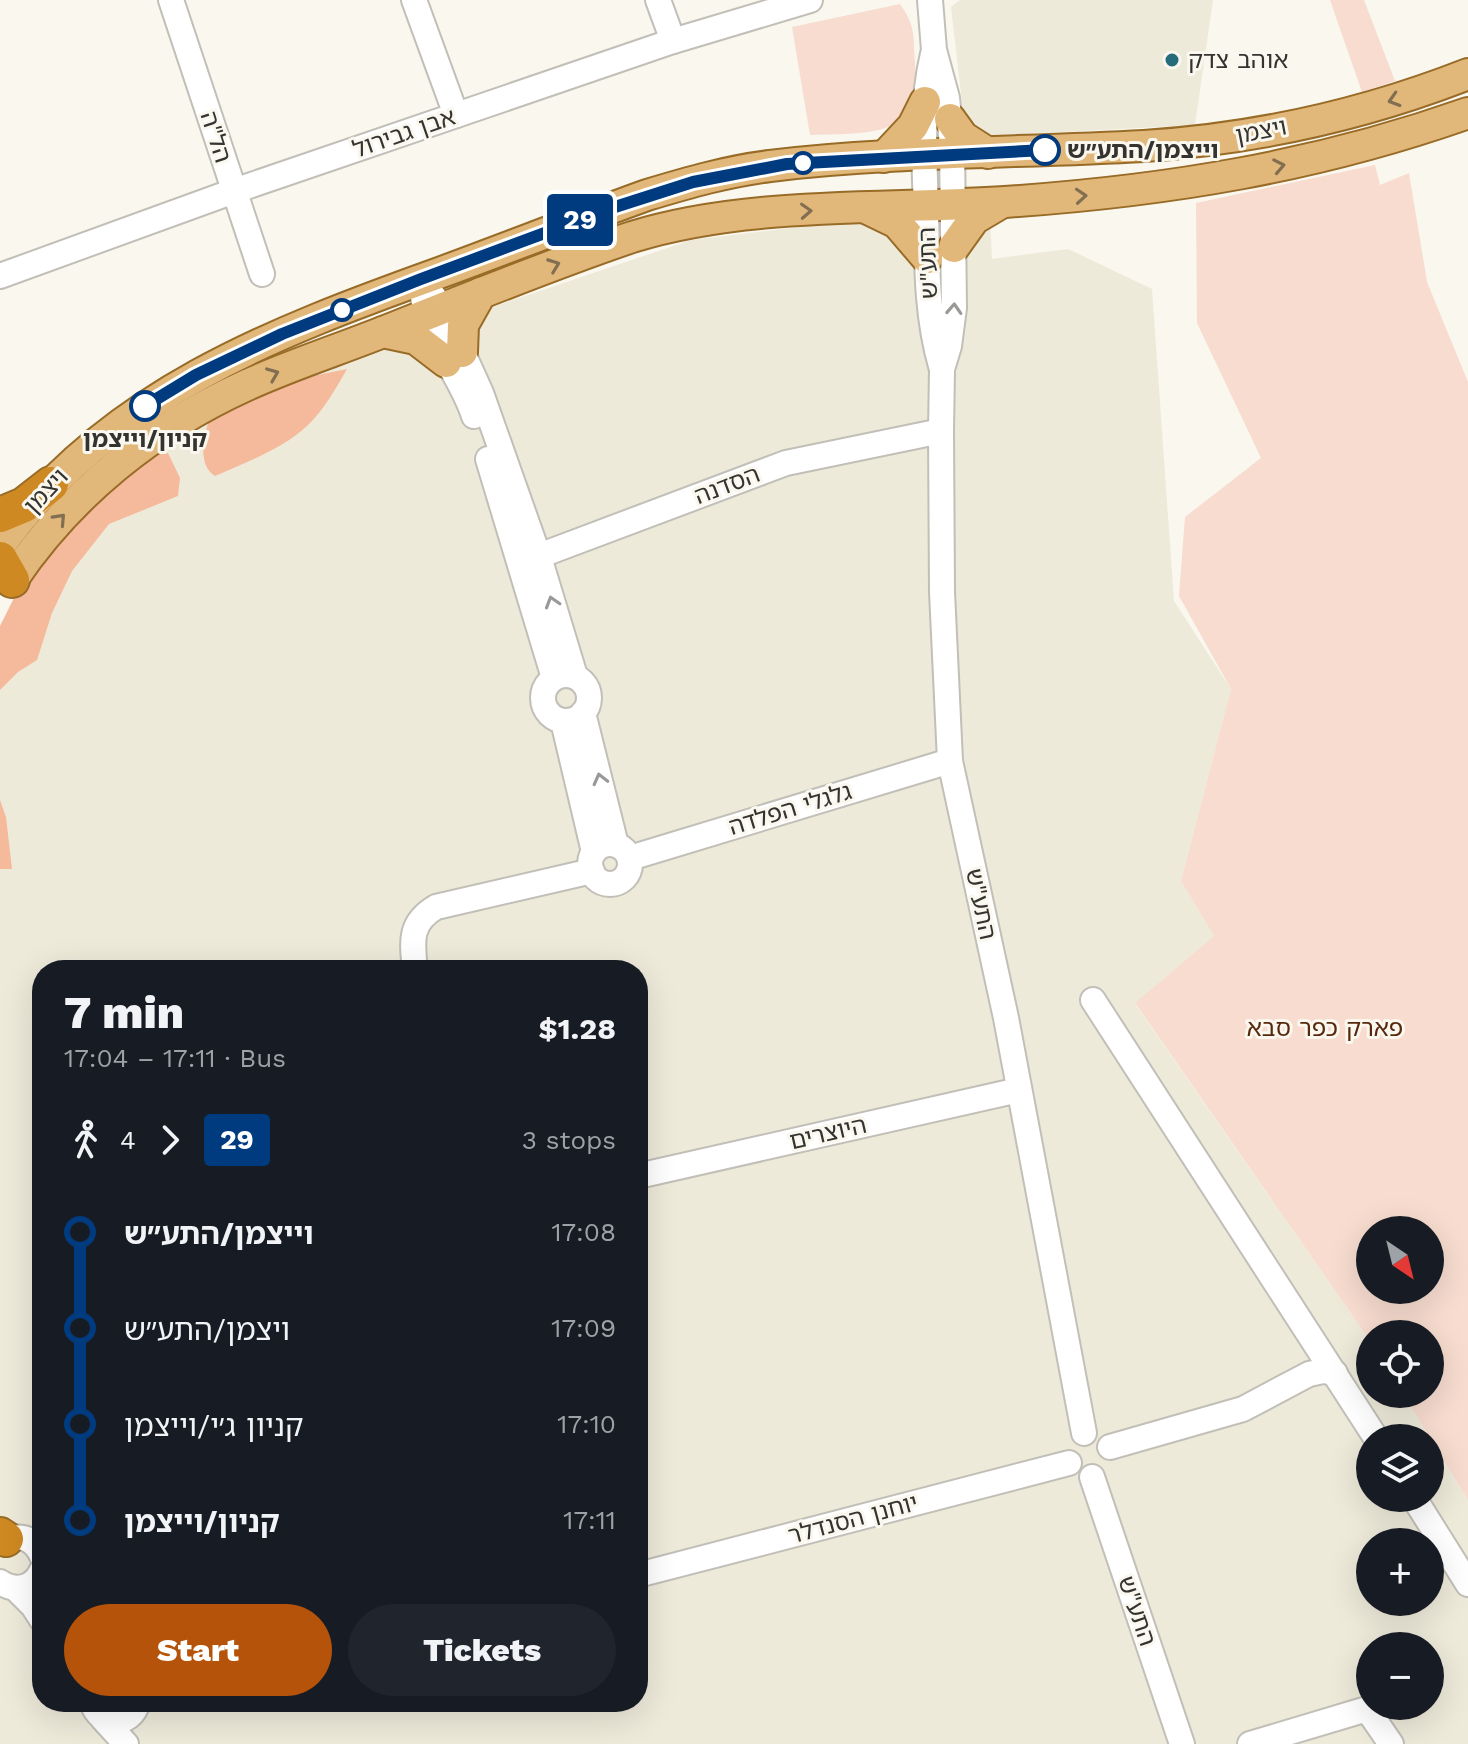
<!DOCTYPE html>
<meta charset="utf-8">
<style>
body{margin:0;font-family:"Work Sans","Noto Sans Hebrew",sans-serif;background:#20242c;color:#f1f3f6;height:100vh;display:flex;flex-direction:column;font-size:30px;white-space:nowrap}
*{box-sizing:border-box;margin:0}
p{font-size:26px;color:#9ea1a6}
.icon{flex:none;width:44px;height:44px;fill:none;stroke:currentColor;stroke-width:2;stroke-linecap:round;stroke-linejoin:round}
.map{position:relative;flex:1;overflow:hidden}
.details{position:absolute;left:32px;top:960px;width:616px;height:752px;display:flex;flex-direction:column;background:#171b24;border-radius:32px;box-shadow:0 8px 32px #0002}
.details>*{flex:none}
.badge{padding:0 16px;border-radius:6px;font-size:28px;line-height:52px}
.needle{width:52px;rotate:145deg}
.fabs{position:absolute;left:1356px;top:1216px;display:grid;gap:16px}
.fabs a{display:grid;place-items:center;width:88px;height:88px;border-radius:50%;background:#171b24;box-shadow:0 8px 32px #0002;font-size:40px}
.map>.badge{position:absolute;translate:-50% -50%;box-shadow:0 0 0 4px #fff}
.legs{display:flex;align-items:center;gap:12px;height:88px;padding:0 32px;font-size:26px}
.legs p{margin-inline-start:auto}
.summary{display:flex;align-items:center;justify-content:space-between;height:136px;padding:0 32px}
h1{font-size:44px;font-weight:800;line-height:60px}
.action{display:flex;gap:16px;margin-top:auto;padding:16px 32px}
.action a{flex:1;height:92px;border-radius:48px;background:#b45309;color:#fff;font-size:32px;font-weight:800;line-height:92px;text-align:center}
.action a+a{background:#20242c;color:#f1f3f6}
ul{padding:0 32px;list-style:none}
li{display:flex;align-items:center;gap:28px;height:96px;font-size:30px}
li i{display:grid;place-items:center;width:12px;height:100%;margin:0 10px;background:currentColor}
li i::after{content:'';width:20px;height:20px;margin:-10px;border:6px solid;border-radius:50%;background:#171b24}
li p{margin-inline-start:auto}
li:first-child i{background:linear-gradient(#0000 50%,currentColor 0)}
li:last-child i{background:linear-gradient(currentColor 50%,#0000 0)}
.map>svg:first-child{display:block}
</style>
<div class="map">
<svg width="1468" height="1744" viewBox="0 0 1468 1744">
<rect width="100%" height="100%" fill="#f9f7ee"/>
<!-- built -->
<g fill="#eeeada" fill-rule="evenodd">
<path d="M960,0H1213L1195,125L966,137L951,7Z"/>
<path d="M891,216L990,218L992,259L1068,249L1152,289L1174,601L1231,689L1181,881L1214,936L1135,1004L1370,1341V1394H1403L1468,1500V1744H0V639L94,497L185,427L282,378L691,240ZM42,970H638V1702H42ZM1370,1438H1430V1498H1370ZM1370,1542H1430V1602H1370ZM1370,1646H1430V1706H1370Z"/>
</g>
<!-- green -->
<g fill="#f7dccf" fill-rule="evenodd">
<path d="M1330,0H1364L1395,81L1362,92Z"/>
<path d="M900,4C916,27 913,35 915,63C915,73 917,84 916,94C911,140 843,133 810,135L792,27Z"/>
<path d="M1375,165L1380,185L1409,173L1427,282L1468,382V1500L1403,1394H1430V1334H1370V1341L1135,1003L1214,936L1181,881L1231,689L1179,596L1185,517L1261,458L1197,323L1196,203ZM1430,1230V1290H1370V1230Z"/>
</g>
<!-- forest -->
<g fill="#f5b99b">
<path d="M347,369C336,388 324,410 308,425C283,449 246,462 215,476C196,465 204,430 212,414L283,382Z"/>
<path d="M152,446L168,453L180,478L178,496L109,524L72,571L52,613L37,660L18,672L0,690V626L15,596L57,534Z"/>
<path d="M0,800L6,817L12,869H0Z"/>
</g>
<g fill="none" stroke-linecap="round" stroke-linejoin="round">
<defs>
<g id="minor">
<path d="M171,0L262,274"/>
<path d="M414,0L456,115"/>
<path d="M658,0L673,41"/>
<path d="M930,0L934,50L947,98L952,144L954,308L949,346L942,369L941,431L942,592L950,761L1006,1018L1084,1433"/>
<path d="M933,54C921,104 924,156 926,207C927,261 926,314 941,366"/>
<path d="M0,276L234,191L673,41L810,0"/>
<path d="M421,279L443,309L481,393L539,557L575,676"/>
<path d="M423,297C428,342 461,375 474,416"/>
<path d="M488,459L554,678"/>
<path d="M520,563L786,463L941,431"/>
<circle cx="566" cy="698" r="23"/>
<path d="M583,713L616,845"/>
<path d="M563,721L594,852"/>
<circle cx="610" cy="864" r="20"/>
<path d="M630,858L950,761"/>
<path d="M415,970C412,941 409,923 436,907L592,871"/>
<path d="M1093,1000L1376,1438"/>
<path d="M638,1176L1019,1090"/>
<path d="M1110,1447L1243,1409L1309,1374L1323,1371L1335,1373"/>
<path d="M1092,1477L1182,1744"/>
<path d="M1414,1498L1468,1584"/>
<path d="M0,1543C17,1532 34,1537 42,1556"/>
<path d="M638,1575L1069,1463"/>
<path d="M0,1582C16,1593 34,1588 42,1570"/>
<path d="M16,1589L33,1606L42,1620"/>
<path d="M92,1702C99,1727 131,1728 138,1702"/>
<path d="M103,1719L126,1744"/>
<path d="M1250,1744L1367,1709L1391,1744"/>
</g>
<g id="major">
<path d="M950,119L963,137L988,153"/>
<path d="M884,157L913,126L925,102"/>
<path d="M868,209L897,223L927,258"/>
<path d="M954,247L974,219L1001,203"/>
<path d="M383,332L416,339L446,362"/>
<path d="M462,352L463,325L481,293"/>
<path d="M0,545C108,395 275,332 442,272C510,247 578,220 647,195C687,183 728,171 770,166C894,151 1020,153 1144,146C1254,139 1366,114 1468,74"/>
<path d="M12,580C70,494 152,428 247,385C293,364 341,349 388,330C469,298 549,265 632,237C748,201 884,210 1005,202C1166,191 1315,167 1468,113"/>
</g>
<g id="highway">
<path d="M0,515L24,505L51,484"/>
<path d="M0,559L12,580"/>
<path d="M0,1535L6,1539"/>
</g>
</defs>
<!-- minor casing -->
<use href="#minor" stroke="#c1bfb7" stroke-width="28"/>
<!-- major casing -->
<use href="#major" stroke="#986b27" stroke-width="34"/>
<!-- highway casing -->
<use href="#highway" stroke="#986b27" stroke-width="38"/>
<!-- minor -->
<use href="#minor" stroke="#fff" stroke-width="24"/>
<!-- major -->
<use href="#major" stroke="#e2b87a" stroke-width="30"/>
<!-- highway -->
<use href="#highway" stroke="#ce8922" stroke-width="34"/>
</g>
<!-- one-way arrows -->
<defs><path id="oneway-chevron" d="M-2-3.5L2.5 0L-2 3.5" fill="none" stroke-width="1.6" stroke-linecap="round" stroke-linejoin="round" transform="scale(2)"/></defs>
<g stroke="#826f51">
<use href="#oneway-chevron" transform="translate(1394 100) rotate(163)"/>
<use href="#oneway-chevron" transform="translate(1279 166) rotate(-11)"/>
<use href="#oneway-chevron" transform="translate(1081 196) rotate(-4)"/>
<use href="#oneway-chevron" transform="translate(806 211) rotate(-3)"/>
<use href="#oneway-chevron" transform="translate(554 265) rotate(-21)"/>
<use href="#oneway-chevron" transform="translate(273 374) rotate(-22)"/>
<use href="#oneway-chevron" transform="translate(60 519) rotate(-47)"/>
</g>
<g stroke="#9a9998">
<use href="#oneway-chevron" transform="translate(954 309) rotate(-87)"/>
<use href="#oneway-chevron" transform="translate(552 602) rotate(-107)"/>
<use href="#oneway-chevron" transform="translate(600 779) rotate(-104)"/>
</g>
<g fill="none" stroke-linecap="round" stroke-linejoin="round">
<defs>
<path id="line-1" d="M145,406L196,375L282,334L421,279L615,207L693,182L787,164L1045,150"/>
</defs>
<!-- line-1 casing -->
<use href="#line-1" stroke="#fff" stroke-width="18"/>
<!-- line-1 -->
<use href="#line-1" stroke="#003b80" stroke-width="12"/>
</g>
<!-- markers -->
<circle fill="#266c7a" stroke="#f9f7ee" stroke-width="3" cx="1172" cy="60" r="8"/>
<g fill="#fff" stroke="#003b80" stroke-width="4">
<circle cx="1045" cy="150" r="14"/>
<circle cx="803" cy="163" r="10"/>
<circle cx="342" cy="310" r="10"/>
<circle cx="145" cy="406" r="14"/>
</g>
<g text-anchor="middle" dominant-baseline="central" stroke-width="6" stroke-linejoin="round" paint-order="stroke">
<!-- poi labels -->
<g font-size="24" fill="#343330" stroke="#f9f7ee" text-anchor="start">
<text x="1188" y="60">אוהב צדק</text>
</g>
<!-- street labels -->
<g font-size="24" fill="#343330" stroke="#f9f7ee">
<text transform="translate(1261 131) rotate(-11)">ויצמן</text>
<text transform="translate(404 133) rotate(-19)">אבן גבירול</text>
<text transform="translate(216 137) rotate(72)">הל"ה</text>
<text transform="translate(928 263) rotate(-92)">התע"ש</text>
<text transform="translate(727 485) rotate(-21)">הסדנה</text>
<text transform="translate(46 491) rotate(-47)">ויצמן</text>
<text transform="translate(790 809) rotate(-17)">גלגלי הפלדה</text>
<text transform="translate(981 904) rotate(78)">התע"ש</text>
<text transform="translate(828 1133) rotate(-13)">היוצרים</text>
<text transform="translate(853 1519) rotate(-15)">יוחנן הסנדלר</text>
<text transform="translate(1137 1611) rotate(71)">התע"ש</text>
</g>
<!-- stop labels -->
<g font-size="24" font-weight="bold" fill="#343330" stroke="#f9f7ee" text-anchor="start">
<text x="1067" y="150">וייצמן/התע״ש</text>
<text x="145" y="439" text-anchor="middle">קניון/וייצמן</text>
</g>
<!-- park labels -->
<g font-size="24" fill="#57280d" stroke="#f9f7ee">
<text x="1325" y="1028">פארק כפר סבא</text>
</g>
</g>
</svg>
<div class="fabs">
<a><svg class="needle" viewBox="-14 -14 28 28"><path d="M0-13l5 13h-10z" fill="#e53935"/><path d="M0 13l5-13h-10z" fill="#9ea1a6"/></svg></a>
<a><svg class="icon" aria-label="locate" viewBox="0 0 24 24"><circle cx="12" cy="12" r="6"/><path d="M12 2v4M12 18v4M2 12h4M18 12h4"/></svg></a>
<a><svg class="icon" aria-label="layers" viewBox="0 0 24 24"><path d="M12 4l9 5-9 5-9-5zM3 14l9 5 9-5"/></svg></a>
<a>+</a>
<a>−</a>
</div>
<b class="badge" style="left:580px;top:220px;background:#003b80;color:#fff">29</b>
<section class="details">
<div class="summary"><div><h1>7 min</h1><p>17:04 – 17:11 · Bus</p></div><b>$1.28</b></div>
<div class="legs"><svg class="icon" aria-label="walk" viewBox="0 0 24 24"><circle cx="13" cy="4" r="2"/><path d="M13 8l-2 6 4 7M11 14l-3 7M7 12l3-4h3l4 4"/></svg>4<svg class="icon" aria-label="forward" viewBox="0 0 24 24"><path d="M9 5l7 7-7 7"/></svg><b class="badge" style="background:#003b80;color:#fff">29</b><p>3 stops</p></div>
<ul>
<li><i style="color:#003b80"></i><b>וייצמן/התע״ש</b><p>17:08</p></li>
<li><i style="color:#003b80"></i><span>ויצמן/התע״ש</span><p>17:09</p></li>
<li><i style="color:#003b80"></i><span>קניון ג׳י/וייצמן</span><p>17:10</p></li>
<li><i style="color:#003b80"></i><b>קניון/וייצמן</b><p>17:11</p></li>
</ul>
<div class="action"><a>Start</a><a>Tickets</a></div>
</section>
</div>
